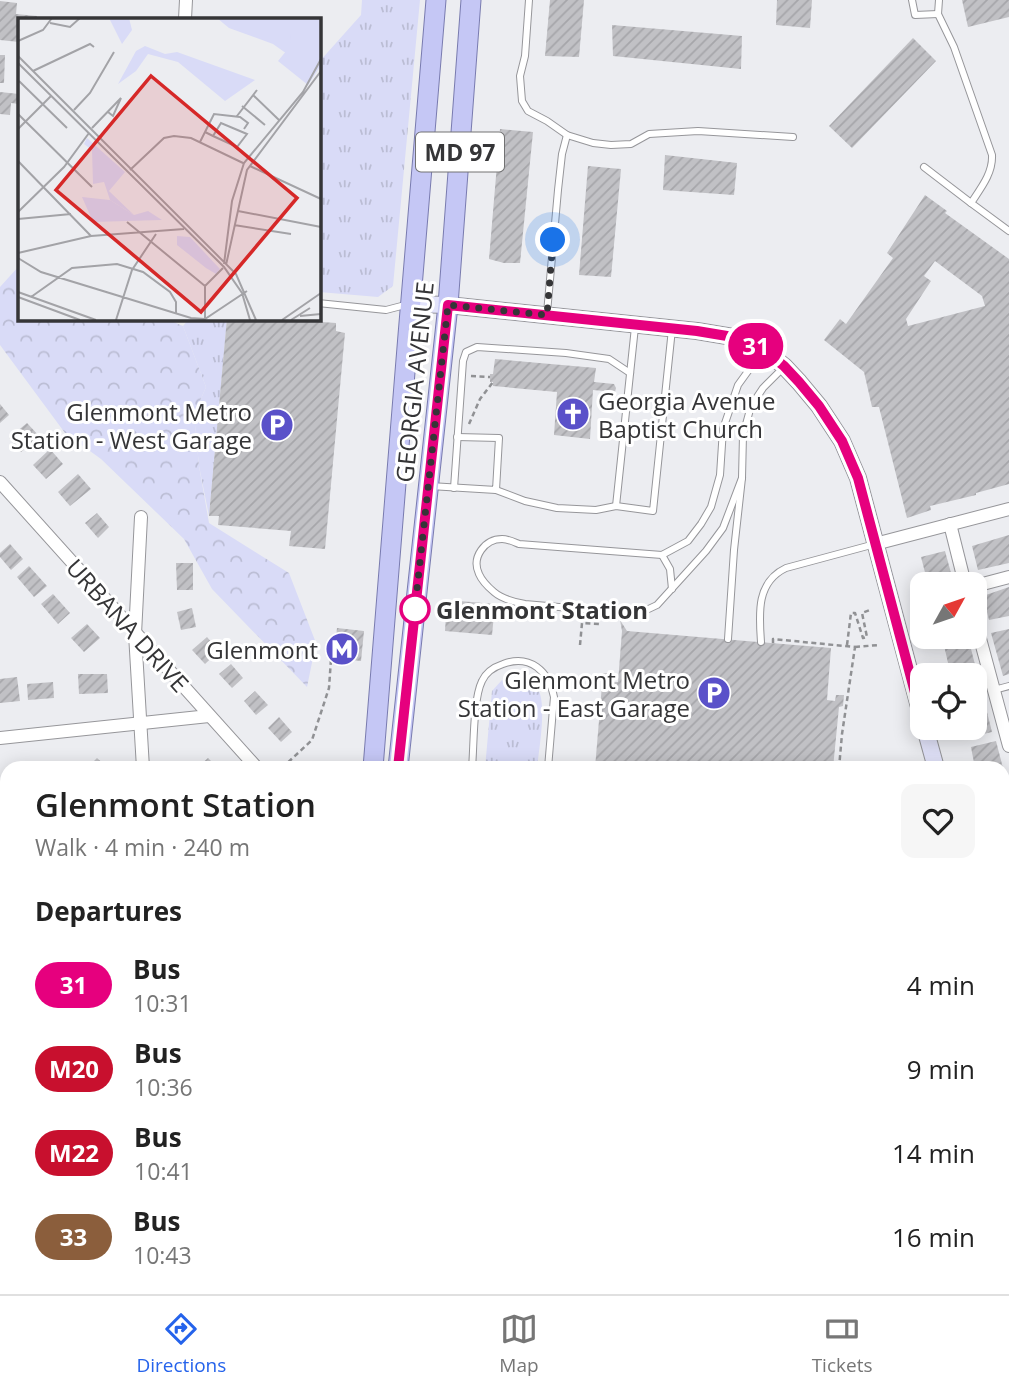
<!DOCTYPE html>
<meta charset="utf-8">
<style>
body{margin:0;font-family:"Open Sans",sans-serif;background:#f6f6f6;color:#222;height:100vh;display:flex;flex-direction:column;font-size:26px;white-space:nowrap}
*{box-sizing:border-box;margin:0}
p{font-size:23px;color:#767676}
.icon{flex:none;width:38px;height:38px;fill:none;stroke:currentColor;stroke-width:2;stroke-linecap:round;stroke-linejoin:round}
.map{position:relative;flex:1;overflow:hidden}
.drawer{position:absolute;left:0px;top:761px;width:1010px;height:534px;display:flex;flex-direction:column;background:#fff;border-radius:21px 21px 0 0;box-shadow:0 4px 18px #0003}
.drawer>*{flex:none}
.badge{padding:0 14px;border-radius:23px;font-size:24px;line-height:46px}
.needle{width:46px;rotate:50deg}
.buttons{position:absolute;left:910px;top:572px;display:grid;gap:14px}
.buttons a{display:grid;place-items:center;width:77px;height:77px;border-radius:14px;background:#fff;box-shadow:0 4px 18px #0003;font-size:35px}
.you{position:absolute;width:35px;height:35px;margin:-18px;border:5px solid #fff;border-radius:50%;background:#1a73e8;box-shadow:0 0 0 10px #1a73e833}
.map>.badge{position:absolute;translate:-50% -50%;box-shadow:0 0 0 4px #fff}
h2{padding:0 35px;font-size:26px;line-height:63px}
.round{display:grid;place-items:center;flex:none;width:74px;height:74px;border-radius:14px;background:#f6f6f6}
.head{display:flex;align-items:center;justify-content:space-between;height:119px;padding:0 35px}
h1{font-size:33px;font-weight:600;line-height:52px}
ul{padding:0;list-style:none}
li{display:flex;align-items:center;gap:21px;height:84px;padding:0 35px}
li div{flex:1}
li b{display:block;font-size:26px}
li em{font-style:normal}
li .badge{min-width:77px;font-weight:700;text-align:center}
.menu{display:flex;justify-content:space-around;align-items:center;height:98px;border-top:2px solid #e0e0e0;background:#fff;font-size:19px;color:#767676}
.menu a{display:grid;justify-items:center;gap:4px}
.menu .on{color:#2563eb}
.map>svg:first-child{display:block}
</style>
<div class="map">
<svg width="1009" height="1294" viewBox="0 0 1009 1294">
<defs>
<pattern id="grass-tufts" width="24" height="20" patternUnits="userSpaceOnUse" patternTransform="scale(1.75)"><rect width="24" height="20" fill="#d9dbf7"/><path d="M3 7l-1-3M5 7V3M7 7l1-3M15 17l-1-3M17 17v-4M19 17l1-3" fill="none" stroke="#bbbdd4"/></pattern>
<pattern id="forest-crowns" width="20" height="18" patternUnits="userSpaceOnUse" patternTransform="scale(1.75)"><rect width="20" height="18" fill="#d9dbf7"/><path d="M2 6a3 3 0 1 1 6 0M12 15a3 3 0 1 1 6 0" fill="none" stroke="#bbbdd4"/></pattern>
<pattern id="building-hatch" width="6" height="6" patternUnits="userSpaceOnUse" patternTransform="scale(1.75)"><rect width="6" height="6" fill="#c1c1c5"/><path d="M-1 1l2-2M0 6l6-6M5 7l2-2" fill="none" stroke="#a6a6aa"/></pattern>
</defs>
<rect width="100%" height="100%" fill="#ecedf1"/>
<!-- grass -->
<g fill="url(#grass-tufts)">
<path d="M362,0H420L393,286L378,297L319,292V62L361,15Z"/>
<path d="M189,319H227L209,516L199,466L194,415L206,387L183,326Z"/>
<path d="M520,676C527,679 534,682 538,689C547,705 539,749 537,768H485L492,691L502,680L509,677Z"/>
<path d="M234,1288H302L300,1294H232Z"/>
</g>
<!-- forest -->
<path fill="url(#forest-crowns)" d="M19,266V318H164L183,326L206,387L194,415L199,466L209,523L289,573L316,643L307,687L212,589L184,539L101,459L65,433L0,345V287Z"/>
<!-- building -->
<g fill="url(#building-hatch)" fill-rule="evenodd">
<path d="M550,0H584L579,57L545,56Z"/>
<path d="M777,0H812L810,28L776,25Z"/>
<path d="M962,0H1009V17L968,27Z"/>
<path d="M0,1L17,3L16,14L37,16L36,19H19V42L0,40Z"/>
<path d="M612,25L742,36L741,69L613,56Z"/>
<path d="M913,38L936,61L852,148L829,126Z"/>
<path d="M0,55H5L4,83H0Z"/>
<path d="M0,92L19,94V104L11,103L10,115L0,114Z"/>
<path d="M500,129L533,132L520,263H504L489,259Z"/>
<path d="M665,155L737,163L734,195L663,190Z"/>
<path d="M588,166L621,169L611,277L579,275Z"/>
<path d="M925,195L947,211L945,213L1009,259V484L976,493V495L930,506L931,510L907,518L879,407H872L864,372L824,340L840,319L846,324L893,258L887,253ZM935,261L982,296L985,306L908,326L906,319L931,281L924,276Z"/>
<path d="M227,318H266L336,323V331L345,333L325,549L289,546L291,531L218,525L219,516H209Z"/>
<path d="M495,359L596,368L594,382L614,384L616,388L615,392L593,390L590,439L554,435L557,392L493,386V382H490V374H493Z"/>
<path d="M0,404L9,415L0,423Z"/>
<path d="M27,423L40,437L21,452L9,438Z"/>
<path d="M50,449L63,464L46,479L33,465Z"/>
<path d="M78,474L91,489L70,506L58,492Z"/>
<path d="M97,513L109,527L98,538L85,523Z"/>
<path d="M1009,535V563L978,570L972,546Z"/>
<path d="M10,544L23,559L11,570L0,557V553Z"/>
<path d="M945,551L954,584H928L921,557Z"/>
<path d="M176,563H193V590H177Z"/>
<path d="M29,566L47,586L34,597L17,577Z"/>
<path d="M1009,587V616L989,620L983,596Z"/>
<path d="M53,594L70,613L58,624L41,604Z"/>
<path d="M447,600L495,604L492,635L445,631Z"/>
<path d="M192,608L196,627L181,630L177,612Z"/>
<path d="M620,620L627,631L831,648L827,700L835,701L836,695H844L843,706L839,707L833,768H595L603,673L612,674V682H618L622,631Z"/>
<path d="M87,624L100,638L84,652L71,638Z"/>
<path d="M337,628L364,631L361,661L334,658Z"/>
<path d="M1009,629V674L1003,676L991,633Z"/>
<path d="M207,637L219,651L205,664L192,650Z"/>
<path d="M959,637H968L992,732L967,738L965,728H975V676H951L943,641Z"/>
<path d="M231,664L243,678L232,688L219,674Z"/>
<path d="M78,674H107L108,693L79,694Z"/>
<path d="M17,677L20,701L0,703V679Z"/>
<path d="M53,682L54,698L28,700L27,684Z"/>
<path d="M255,691L268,705L256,715L244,701Z"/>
<path d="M279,717L292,732L281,742L268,728Z"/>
<path d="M996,741L1003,768H975L971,747Z"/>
<path d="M97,758L108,768H87Z"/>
<path d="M208,758L218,768H197Z"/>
<path d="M61,761V768H38V763Z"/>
<path d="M1003,771L1009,792V807L1003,808Z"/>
<path d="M6,800L7,823L0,824V801Z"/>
<path d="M7,838V861L0,862V839Z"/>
<path d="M7,872V895L0,896V873Z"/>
<path d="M7,909V932H0V910Z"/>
<rect x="0" y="945" width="7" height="20"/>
<path d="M7,982V1002H0V983Z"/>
<rect x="0" y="1019" width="7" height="20"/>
<path d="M0,1053L7,1055V1075L0,1073Z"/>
<path d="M1006,1222L1009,1227L1007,1231L1009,1235V1294H990L987,1288H1003V1224Z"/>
<path d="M109,1288H134L137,1292L135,1294H114Z"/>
<path d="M603,1288H701L705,1294H607Z"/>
</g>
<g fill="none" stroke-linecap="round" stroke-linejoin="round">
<defs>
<g id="lane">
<path d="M529,0L525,56L520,76L522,101L528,111L547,121L567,135L593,143L611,145L631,144L649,134L698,131L793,137"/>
<path d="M912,0L915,15L938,14"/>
<path d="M938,14L954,47L992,155C993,173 981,188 971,203L1009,231"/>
<path d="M938,14L939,0"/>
<path d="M924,167L971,203"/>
<path d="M318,303L386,310L409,304"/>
<path d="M547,313L558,190L562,154L567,135"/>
<path d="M742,478L723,528L706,551L657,605L638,614L525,604C514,602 502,599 494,592C488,587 482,581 479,574C471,557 485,539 502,539C508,539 514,542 519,544L662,555L688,541L701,524L711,507L720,475L723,429L738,385L751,367L763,353"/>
<path d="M430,486L496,490L499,438L457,437"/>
<path d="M454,488L463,361L466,352L477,347L566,353L609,359L630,373"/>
<path d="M496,490L525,501L557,508L596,510L616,506L653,511L672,329"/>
<path d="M616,506L635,327"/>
<path d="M662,555L670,569L672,589"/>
<path d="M728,639L734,550L742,478L743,435L751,406L763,388L783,368"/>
<path d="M761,642C759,614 756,582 786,568L875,544"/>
<path d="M994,690L1009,686"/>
<path d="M472,768C474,746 473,699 482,681C486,672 494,667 503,664C530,654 549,671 554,697L548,768"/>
<path d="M580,1288L583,1294"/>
<path d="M386,1294V1288"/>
</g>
<g id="street">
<path d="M185,19L186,0"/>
<path d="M0,482L257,768"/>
<path d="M141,517L135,634L143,768"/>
<path d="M950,524L965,584"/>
<path d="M875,544L1009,509"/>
<path d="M975,586L1009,577"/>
<path d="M975,620L1009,746"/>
<path d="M0,738L209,716"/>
<path d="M716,1288L719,1294"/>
<path d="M836,1288L840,1294"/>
<path d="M43,1294L50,1288"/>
</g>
<g id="secondary">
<path d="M410,304L448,305L697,331L739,338L765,351L784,366L799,382L819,406L842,441L858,478L922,718"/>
<path d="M925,728L936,768"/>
<path d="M1003,858H1009"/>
<path d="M1003,899L1009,898"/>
<path d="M1003,1017L1009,1040"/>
</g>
<g id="primary">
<path d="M373,768L408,335L436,0"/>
<path d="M398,768L448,305L471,0"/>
<path d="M315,1294L316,1288"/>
<path d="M354,1294L358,1288"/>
</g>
</defs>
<!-- lane casing -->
<use href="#lane" stroke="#96969a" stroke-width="8"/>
<!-- street casing -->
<use href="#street" stroke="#96969a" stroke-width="14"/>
<!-- secondary casing -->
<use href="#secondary" stroke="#96969a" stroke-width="18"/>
<!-- primary casing -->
<use href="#primary" stroke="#797baf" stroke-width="21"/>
<!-- path -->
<g stroke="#909194" stroke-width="2.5" stroke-dasharray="5 3.5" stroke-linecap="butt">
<path d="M471,376L490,377"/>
<path d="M469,424L480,399L493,382"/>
<path d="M773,643V639L855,647L842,734L839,768"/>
<path d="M580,645L582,623L599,624"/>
<path d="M847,645L851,613H855L863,638L867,637L862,613L870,610"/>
<path d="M855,647L879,645"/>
<path d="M282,768L312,740L329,688L331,659"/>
<path d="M274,1294L275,1288"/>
</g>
<!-- lane -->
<use href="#lane" stroke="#fff" stroke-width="6"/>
<!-- street -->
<use href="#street" stroke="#fff" stroke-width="12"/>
<!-- secondary -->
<use href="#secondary" stroke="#e2e3fa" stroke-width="16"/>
<!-- primary -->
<use href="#primary" stroke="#c5c7f5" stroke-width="19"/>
</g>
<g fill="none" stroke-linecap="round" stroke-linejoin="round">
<defs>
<path id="line" d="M398,768L448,305L697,331L739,338L765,351L784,366L799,382L819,406L842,441L858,478L922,719"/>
</defs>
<!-- line casing -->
<use href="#line" stroke="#fff" stroke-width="16"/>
<!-- line -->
<use href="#line" stroke="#e6007e" stroke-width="10"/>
<!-- walk -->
<path stroke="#353537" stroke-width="7" stroke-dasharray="0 12.6" d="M415,609L414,617L448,305L547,315L553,240"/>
</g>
<!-- icons -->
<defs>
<symbol id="church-disc" viewBox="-11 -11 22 22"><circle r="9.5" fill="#5a51c9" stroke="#fff"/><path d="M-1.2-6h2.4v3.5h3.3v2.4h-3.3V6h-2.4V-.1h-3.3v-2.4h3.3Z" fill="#fff"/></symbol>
<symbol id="parking-disc" viewBox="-11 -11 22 22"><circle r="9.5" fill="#5a51c9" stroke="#fff"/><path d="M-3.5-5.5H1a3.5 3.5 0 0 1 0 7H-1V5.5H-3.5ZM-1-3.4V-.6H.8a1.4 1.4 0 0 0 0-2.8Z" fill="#fff"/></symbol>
<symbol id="metro-disc" viewBox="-11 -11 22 22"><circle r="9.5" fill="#5a51c9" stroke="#fff"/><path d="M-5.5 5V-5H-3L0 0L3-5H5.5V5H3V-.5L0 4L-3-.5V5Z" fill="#fff"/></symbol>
</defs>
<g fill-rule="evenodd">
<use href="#church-disc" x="554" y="395" width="38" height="38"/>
<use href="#parking-disc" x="258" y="406" width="38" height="38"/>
<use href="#metro-disc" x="323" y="630" width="38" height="38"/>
<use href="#parking-disc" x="695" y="674" width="38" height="38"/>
</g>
<!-- markers -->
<circle fill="#fff" stroke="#e6007e" stroke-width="3.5" cx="415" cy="609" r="14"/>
<g text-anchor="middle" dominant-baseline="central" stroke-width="6" stroke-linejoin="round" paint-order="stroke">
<!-- shield labels -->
<rect fill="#fff" stroke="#727273" stroke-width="2" x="416" y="132.5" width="88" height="39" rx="5"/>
<g font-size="23" font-weight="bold" fill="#353537">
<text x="460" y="152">MD 97</text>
</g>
<!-- street labels -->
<g font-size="24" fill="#353537" stroke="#fff">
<text transform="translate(414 382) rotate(-84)">GEORGIA AVENUE</text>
<text transform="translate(128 625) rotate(48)">URBANA DRIVE</text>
</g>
<!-- poi labels -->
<g font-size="24" fill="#353537" stroke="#fff" text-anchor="end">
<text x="598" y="400" text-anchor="start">Georgia Avenue<tspan x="598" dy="28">Baptist Church</tspan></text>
<text x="252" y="411">Glenmont Metro<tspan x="252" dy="28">Station - West Garage</tspan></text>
<text x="318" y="649">Glenmont</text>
<text x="690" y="679">Glenmont Metro<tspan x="690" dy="28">Station - East Garage</tspan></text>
</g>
<!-- stop labels -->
<g font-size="24" font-weight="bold" fill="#353537" stroke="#fff" text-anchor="start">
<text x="436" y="609">Glenmont Station</text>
</g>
</g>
<!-- overview -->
<g transform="translate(18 18)">
<rect width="303" height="303" fill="#ecedf1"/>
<path d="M270,0H303V47L290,67L260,43L269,32ZM69,120L107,154L91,173L116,197L92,182L86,164L75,166L74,132L66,126ZM159,218L172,219L202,251L198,256L188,250L159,227Z" fill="#d9dbf7"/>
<path d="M91,0H111L114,12L104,26ZM199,0H273L272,38L255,26L211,10ZM127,28L147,36L159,34L237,62L207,83L160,44L130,36L118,53L100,66L118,33ZM64,179L92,182L116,197L130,193L144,202L75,204Z" fill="#d9dbf7"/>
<path fill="none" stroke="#a3a3a7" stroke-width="2" d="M32,5L52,9L62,0M0,23L25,12L34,0M0,38L218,256L238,302M0,45L206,249L224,275L232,302M15,53L72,26L76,29M1,63L49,110M235,77L261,102M224,88L247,107M56,92L72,75L96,34M0,96L74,169M219,98L239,72M74,110L103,80L95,98L90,94M0,111L33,78M187,114L195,118L219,129L229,116L203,105L195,118M182,124L196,96L222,99L230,105L226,111M0,143L73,218M232,148L303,181M112,152L146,120L156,118L173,120L225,145M220,193L303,209M0,194L46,149L71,115M0,201L53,196M109,204L187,268M216,207L273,216M0,235L73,218L166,211M0,240L23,254L173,300L187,301L229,273M206,246L214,183L226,145L285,74L303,41M208,247L229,152L303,53M187,268V301M187,268L205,250M0,274L78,302M0,279L62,302M13,279L54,250L99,246L125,254L152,274L158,284V297M282,298L303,296M98,302L114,252L138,216M264,302L303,275M273,302L292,290"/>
<path fill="#d62828" fill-opacity="0.15" stroke="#d62828" stroke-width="3.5" d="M133,58L279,180L183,294L38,172Z"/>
<rect width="303" height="303" fill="none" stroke="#353537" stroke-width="3.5"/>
</g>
</svg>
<div class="buttons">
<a><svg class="needle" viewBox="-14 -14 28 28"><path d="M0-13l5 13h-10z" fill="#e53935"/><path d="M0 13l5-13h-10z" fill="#767676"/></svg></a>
<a><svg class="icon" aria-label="locate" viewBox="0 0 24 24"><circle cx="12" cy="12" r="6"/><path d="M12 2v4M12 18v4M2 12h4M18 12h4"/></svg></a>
</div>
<div class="you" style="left:553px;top:240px"></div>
<b class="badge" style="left:756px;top:346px;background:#e6007e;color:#fff">31</b>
<section class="drawer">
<div class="head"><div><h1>Glenmont Station</h1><p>Walk · 4 min · 240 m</p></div><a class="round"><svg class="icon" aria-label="heart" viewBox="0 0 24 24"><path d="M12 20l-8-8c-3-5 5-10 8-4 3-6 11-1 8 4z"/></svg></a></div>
<h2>Departures</h2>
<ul>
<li><span class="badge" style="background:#e6007e;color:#fff">31</span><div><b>Bus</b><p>10:31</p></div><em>4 min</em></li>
<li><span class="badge" style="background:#c8102e;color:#fff">M20</span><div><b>Bus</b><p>10:36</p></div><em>9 min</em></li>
<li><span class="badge" style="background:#c8102e;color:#fff">M22</span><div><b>Bus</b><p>10:41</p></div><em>14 min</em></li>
<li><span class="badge" style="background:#8b5e3c;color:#fff">33</span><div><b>Bus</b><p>10:43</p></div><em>16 min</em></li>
</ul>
</section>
</div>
<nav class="menu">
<a class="on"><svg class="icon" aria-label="directions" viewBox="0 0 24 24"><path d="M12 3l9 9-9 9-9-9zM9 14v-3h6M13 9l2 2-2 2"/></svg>Directions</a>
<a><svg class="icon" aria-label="map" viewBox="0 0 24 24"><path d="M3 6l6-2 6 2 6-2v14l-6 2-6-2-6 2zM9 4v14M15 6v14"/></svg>Map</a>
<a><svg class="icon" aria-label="tickets" viewBox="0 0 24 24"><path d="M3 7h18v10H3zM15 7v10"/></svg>Tickets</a>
</nav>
